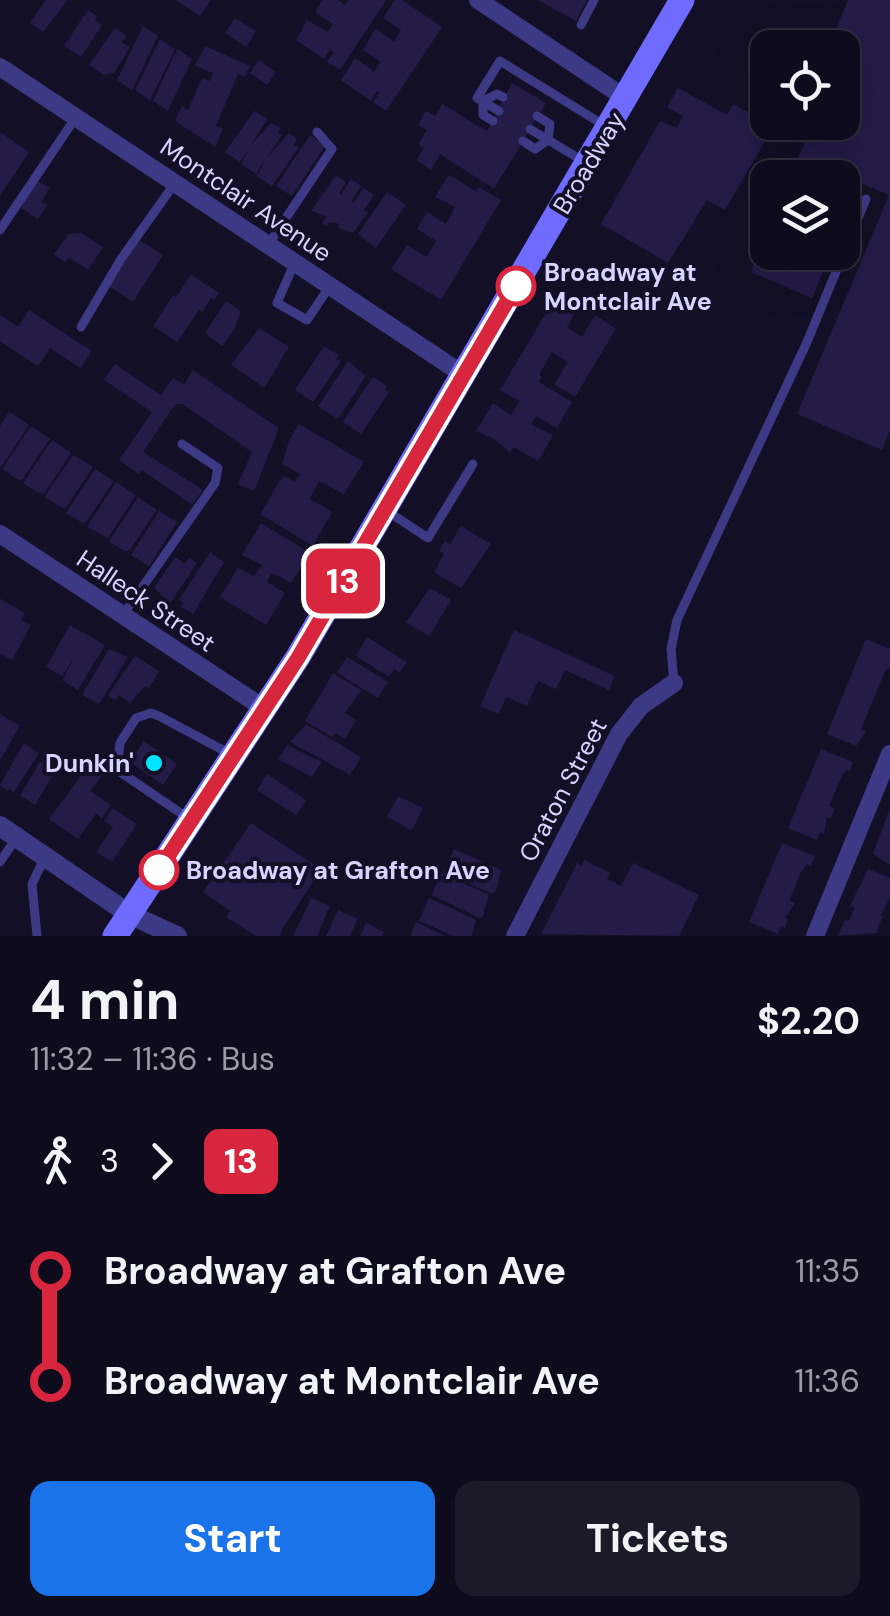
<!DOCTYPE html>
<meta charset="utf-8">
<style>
body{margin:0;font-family:"DM Sans",sans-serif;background:#1c1929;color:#f1f3f6;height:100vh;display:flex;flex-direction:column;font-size:38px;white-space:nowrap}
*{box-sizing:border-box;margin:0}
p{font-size:32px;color:#9b9ba3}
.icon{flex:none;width:55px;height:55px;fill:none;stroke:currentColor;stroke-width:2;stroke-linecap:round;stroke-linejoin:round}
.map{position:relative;height:936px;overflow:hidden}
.sheet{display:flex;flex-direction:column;background:#0e0b1c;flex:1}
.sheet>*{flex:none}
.badge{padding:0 20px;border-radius:15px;font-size:35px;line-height:65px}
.fabs{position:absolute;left:750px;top:30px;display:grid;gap:20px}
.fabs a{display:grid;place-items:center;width:110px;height:110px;border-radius:20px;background:#0e0b1c;box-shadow:0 10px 40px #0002,0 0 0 2px #2e2b3b;font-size:50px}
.map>.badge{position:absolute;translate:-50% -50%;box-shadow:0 0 0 5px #fff}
.legs{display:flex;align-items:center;gap:15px;height:110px;padding:0 30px;font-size:32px}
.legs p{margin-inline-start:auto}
.head{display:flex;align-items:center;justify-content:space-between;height:170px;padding:0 30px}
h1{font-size:55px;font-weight:700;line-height:75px}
.button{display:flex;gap:20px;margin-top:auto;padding:20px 30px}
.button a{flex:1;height:115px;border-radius:20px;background:#1a73e8;color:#fff;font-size:40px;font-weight:700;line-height:115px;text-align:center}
.button a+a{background:#1c1929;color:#f1f3f6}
ul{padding:0 30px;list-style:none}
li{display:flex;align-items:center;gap:35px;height:110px;font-size:38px}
li i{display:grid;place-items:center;width:15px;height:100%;margin:0 12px;background:currentColor}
li i::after{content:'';width:25px;height:25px;margin:-12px;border:8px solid;border-radius:50%;background:#0e0b1c}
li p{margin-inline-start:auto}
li:first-child i{background:linear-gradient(#0000 50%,currentColor 0)}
li:last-child i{background:linear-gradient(currentColor 50%,#0000 0)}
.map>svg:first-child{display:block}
</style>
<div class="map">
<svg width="890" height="936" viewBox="0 0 890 936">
<rect width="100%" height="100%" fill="#130f26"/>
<!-- building -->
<g fill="#241b47">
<path d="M46,0H68L43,32L30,23Z"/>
<path d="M175,0H211L200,16Z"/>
<path d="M322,0H338L345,5L349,0H386L340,70L327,62L334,52L330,50L324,59L296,40L307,20L327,32L333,24L315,12Z"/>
<path d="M395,0H402L442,27L386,111L373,102L380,93L377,91L371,101L341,80L355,58L374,72L381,62L363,50L376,28L394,42L401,30L383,18Z"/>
<path d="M538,0H587L576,21Z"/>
<path d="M848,0H890V431L882,450L797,414L889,195L846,177L842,185V178H790L813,122H842V48H828Z"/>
<path d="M88,10L97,16L95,20L102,25L81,57L64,46Z"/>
<path d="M235,18L256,31L246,47L225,33Z"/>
<path d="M143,26L158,36L132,90L117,80Z"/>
<path d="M115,28L127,36L122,42L130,47L114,73L104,75L89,65Z"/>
<path d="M160,39L175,49L150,101L135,90Z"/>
<path d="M205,46L250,66L245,77L238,74L216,126L223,129L215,147L175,121L182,106L188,110L202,78L210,81L213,73L195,66Z"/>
<path d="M177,49L192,59L168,111L153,101Z"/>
<path d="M259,60L276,72L267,85L250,73Z"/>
<path d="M512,83L546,103L494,189L440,154L431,170L417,160L424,148L418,144L427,130L418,125L426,111L435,116L442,104L487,131Z"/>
<path d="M678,88L727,115L733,104L774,126L725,210L707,200L668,263L601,224L660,121L677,128L683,116L667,107Z"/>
<path d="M254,111L268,119L250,146L271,123L281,129L278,133L282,135L256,174L241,164L250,147L240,162L225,152Z"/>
<path d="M0,132L29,152L0,195Z"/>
<path d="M289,133L297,139L294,145L299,147L272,186L257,176L266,159Z"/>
<path d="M310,135L325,146L292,196L276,186Z"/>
<path d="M336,175L346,182L339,193L341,195L351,179L361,186L351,201L354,203L363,188L374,195L364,210L368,212L353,233L337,228L340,224L329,222L327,226L322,223L327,216L311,211Z"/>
<path d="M449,175L476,191L478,187L501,200L441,300L391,269L407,245L427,257L436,241L417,229L427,212L446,224L455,207L435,197Z"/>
<path d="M36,180L50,188L41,202L47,205L38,219L21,208Z"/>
<path d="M387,192L406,205L376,248L358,234Z"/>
<path d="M767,232L768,252H813L828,260L812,298L751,272Z"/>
<path d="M81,233L103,247L88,270L69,258L65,262L54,254L69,234Z"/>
<path d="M139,240L163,255L133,302L109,286Z"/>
<path d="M191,275L219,293L214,300L211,298L202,312L199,310L177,342L153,326L173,295L176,297Z"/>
<path d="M558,293L579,306L567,327L582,337L595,315L616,329L575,397L554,384L568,362L552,352L539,375L542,377L539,382L572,402L557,428L537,416L531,424L553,435L538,461L514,447L510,452L494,439L476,431L493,403L511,415L520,401L500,390Z"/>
<path d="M226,301L241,311L234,330L222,346L205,333Z"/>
<path d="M29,310L92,351L81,368L50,348L38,366L0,341V315L18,327Z"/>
<path d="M259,328L289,347L264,388L231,365Z"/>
<path d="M324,346L339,355L336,359L341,361L313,402L295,390Z"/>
<path d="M348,361L366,376L338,419L318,406Z"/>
<path d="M115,364L161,395L173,378L184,385L193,370L279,428L254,491L238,484L252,452L182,404H175L143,452L203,490L192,505L142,470L139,474L119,460L152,412L104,380Z"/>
<path d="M373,377L387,386L385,390L389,392L361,434L343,422Z"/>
<path d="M9,412L29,425L0,469V426Z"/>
<path d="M299,424L364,462L344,494L319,481L310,499L332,512L313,546L260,514L283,476L295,482L300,474L282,464L289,441Z"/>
<path d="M31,426L50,439L22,480L17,479L2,469Z"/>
<path d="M52,440L71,453L44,494L38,493L23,483Z"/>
<path d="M73,455L93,467L65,509L44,497Z"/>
<path d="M95,469L114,481L86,522H81L66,513Z"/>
<path d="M116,482L136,495L108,538L87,527Z"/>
<path d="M138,497L157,510L129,551H124L109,541Z"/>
<path d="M159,511L177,522L149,567L131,555Z"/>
<path d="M261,523L310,553L291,583L272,573L267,582L285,593L266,625L220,597L238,568L254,576L262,565L242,555Z"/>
<path d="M461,526L491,544L461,588L434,572L444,554L439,551L445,541L450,544Z"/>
<path d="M210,552L224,562L193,614L181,607L184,603L179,600Z"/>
<path d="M175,557L185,564L189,558L197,563L170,603L154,588Z"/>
<path d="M430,588L451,600L429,636L406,622Z"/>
<path d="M0,599L25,613L21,620L31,625L12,660L0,653Z"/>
<path d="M70,625L105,645L78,690L62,680L75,657L62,676L46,667Z"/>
<path d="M514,630L615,676L609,690L565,670L556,689L538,681L527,706L506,697L499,714L480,706Z"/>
<path d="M367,637L407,662L400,672L394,669L389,677L356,656Z"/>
<path d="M866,639L890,649V668L886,669L861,729L866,731L856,746L827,734Z"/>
<path d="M109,649L128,657L99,704L82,695Z"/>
<path d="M135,656L159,671L149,688L145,686L130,703L119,695L115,700L108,695Z"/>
<path d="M347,657L388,682L378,698L337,673Z"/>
<path d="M333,673L361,690L345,713L356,720L345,739L335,733L332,737L305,721Z"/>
<path d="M0,714L20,726L0,760Z"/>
<path d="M306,724L361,757L350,775L290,742Z"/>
<path d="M144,741L177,764L163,785L130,762Z"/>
<path d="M24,743L39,753L14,792L9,789L8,791L0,785Z"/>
<path d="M287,745L322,762L312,777L278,759Z"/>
<path d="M821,749L853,762L850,772L846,770L841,778L829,806L835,809L831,818L827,817L824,834L820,832L817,840L788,828Z"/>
<path d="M40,762L49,767L46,773L52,776L35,805L20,795Z"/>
<path d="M90,764L104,773L90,791L111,805L102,818L96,814L78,839L49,819Z"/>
<path d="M267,774L306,800L296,815L257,790Z"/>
<path d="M398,796L423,808L412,830L387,817Z"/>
<path d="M113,808L137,824L112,862L96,852L113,827L104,821Z"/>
<path d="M890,808V865L873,854Z"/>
<path d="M251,823L321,869L283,928L280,936H256L226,917L230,911L203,892Z"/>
<path d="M782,843L815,856L811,866L807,864L801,872L789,901L795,903L785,918L788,919L785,928L781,926L778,934L749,922Z"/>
<path d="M454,849L501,870L496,891L492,894L443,872Z"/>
<path d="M584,860L610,873L607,879L621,886L633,863L699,895L679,936L541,934L577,863L582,866Z"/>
<path d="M868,869L890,878V898L880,916H883L876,933L838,936L845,920L849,921L855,908L850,906Z"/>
<path d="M441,873L489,895L483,916L479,918L432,895Z"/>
<path d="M311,898L330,906L317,936H293Z"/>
<path d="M429,898L476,920L472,936H453L419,921Z"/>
<path d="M338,910L358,919L350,936H326Z"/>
<path d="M416,922L446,936H410Z"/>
<path d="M366,923L384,932L382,936H360Z"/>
</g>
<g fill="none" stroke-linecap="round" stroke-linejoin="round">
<!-- service -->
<g stroke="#3d3a85" stroke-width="9">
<path d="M581,25L594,0"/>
<path d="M499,111L477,98L500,61L607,127"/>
<path d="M493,121L483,115V101L497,94L503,97"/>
<path d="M530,129L583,161"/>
<path d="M523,141L535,149L548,140L550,124L537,116"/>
<path d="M0,230L76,117"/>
<path d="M268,245L332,149L317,132"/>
<path d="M295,262L277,303L307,320L330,286"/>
<path d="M81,327L121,259L175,183"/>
<path d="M387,511L428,538L473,464"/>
<path d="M123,615L215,483L218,468L182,444"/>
<path d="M674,683L671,649L677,620L807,342L866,199"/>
<path d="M188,818L117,770L120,743L136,718L151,713L159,716L232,755"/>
<path d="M0,862L15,840"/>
<path d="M37,936L32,884L44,859"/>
</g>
<!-- minor -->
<g stroke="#3d3a85" stroke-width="18">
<path d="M478,0L627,99"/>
<path d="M0,67L464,375"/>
<path d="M0,534L265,709"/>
<path d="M515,936L619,734L641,706L674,683"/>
<path d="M815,936L890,754"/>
</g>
<!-- tertiary -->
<path stroke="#3d3a85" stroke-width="20" d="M0,826L129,914L177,936"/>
<!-- secondary -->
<path stroke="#6f6bff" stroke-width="25" d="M115,936L298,657L682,0"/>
</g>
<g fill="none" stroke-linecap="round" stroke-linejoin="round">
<defs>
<path id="line-1" d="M159,870L298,658L516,286"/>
</defs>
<!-- line-1 casing -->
<use href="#line-1" stroke="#fff" stroke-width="22"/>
<!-- line-1 -->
<use href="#line-1" stroke="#d7263d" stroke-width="15"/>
</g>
<!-- markers -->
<g fill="#fff" stroke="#d7263d" stroke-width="5">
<circle cx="516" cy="286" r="18"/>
<circle cx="159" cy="870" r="18"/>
</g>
<circle fill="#00e5ff" stroke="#130f26" stroke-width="4" cx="154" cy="763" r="10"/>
<g text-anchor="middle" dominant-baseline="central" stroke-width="8" stroke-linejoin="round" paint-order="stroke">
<!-- street labels -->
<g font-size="25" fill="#d9d4ff" stroke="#130f26">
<text transform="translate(589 163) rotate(-59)">Broadway</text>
<text transform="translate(246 200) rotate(34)">Montclair Avenue</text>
<text transform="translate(146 601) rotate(34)">Halleck Street</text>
<text transform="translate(563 790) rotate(-62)">Oraton Street</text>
</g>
<!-- stop labels -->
<g font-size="25" font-weight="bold" fill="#d9d4ff" stroke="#130f26" text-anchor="start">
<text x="544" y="272">Broadway at<tspan x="544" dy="29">Montclair Ave</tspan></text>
<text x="186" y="870">Broadway at Grafton Ave</text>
</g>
<!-- poi labels -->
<g font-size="25" font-weight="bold" fill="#d9d4ff" stroke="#130f26" text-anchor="end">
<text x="134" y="763">Dunkin'</text>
</g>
</g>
</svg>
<div class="fabs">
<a><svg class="icon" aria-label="locate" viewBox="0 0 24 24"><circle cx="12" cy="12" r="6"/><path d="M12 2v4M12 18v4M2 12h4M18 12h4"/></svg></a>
<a><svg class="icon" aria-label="layers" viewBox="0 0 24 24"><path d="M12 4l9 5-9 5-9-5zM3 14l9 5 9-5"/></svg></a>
</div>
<b class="badge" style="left:343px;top:581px;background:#d7263d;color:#fff">13</b>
</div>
<section class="sheet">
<div class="head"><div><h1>4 min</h1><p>11:32 – 11:36 · Bus</p></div><b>$2.20</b></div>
<div class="legs"><svg class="icon" aria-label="walk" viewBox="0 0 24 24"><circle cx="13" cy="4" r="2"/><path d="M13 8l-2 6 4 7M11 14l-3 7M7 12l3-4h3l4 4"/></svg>3<svg class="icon" aria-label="forward" viewBox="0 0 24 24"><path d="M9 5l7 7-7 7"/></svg><b class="badge" style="background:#d7263d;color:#fff">13</b></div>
<ul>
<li><i style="color:#d7263d"></i><b>Broadway at Grafton Ave</b><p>11:35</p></li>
<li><i style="color:#d7263d"></i><b>Broadway at Montclair Ave</b><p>11:36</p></li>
</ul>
<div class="button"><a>Start</a><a>Tickets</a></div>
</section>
